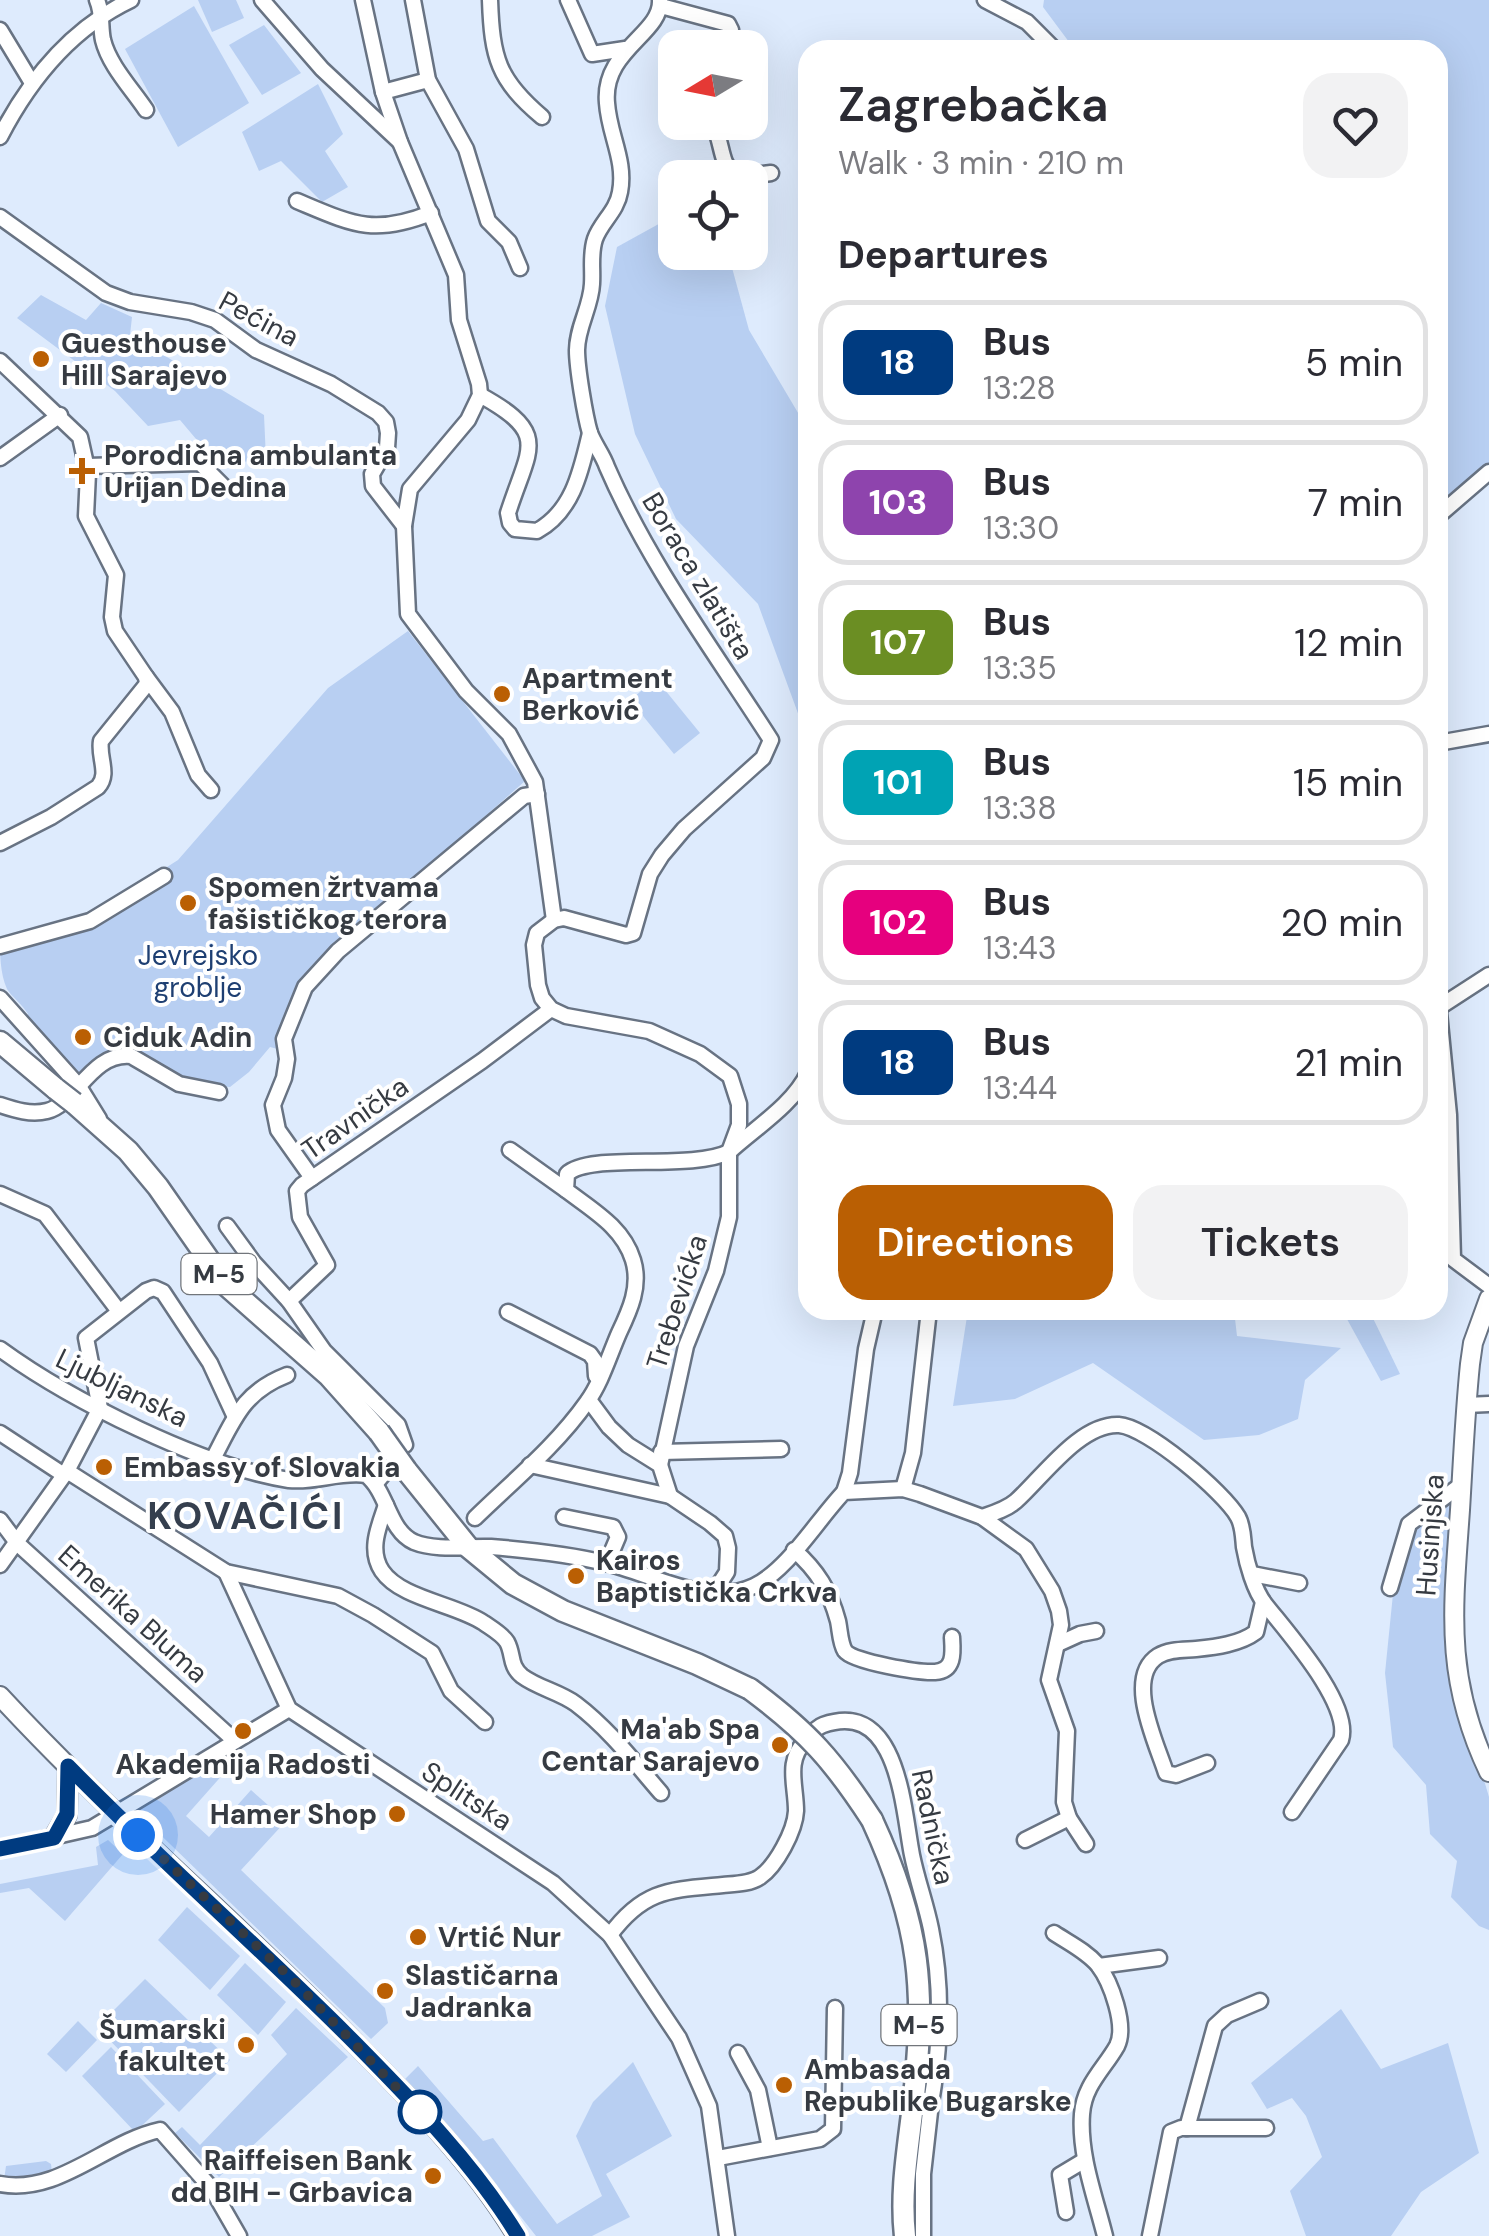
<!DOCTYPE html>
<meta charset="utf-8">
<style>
body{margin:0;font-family:"DM Sans",sans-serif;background:#f2f2f3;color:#2b2b33;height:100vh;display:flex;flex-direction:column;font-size:38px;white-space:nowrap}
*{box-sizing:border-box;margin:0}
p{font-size:32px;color:#7c7c81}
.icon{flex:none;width:55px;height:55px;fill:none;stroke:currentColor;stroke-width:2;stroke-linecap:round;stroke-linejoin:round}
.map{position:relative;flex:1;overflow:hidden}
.sheet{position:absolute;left:798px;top:40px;width:650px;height:1280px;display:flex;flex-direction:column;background:#fff;border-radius:30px;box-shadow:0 10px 40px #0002}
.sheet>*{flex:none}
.badge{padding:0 20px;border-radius:15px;font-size:35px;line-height:65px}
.needle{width:65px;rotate:260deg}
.tools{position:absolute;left:658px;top:30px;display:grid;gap:20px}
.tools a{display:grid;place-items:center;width:110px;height:110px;border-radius:20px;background:#fff;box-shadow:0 10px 40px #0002;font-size:50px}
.you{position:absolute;width:50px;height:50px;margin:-25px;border:8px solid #fff;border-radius:50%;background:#1a73e8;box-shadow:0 0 0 15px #1a73e833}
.map>.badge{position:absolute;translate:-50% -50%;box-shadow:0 0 0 5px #fff}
h2{padding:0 40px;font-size:38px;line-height:90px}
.round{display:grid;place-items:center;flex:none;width:105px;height:105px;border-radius:30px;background:#f2f2f3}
.headline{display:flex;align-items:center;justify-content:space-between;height:170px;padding:0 40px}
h1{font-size:48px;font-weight:600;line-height:75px}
.cta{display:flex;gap:20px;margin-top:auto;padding:20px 40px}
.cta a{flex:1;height:115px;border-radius:30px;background:#ba5f03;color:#fff;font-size:40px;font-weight:600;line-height:115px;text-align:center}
.cta a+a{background:#f2f2f3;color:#2b2b33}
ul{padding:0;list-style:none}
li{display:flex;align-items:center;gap:30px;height:125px;margin:0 20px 15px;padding:0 20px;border:5px solid #e1e1e2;border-radius:30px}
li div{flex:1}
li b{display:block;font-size:38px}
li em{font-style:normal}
li .badge{min-width:110px;font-weight:700;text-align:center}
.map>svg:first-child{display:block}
</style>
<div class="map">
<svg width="1489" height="2236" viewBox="0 0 1489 2236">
<rect width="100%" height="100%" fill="#deebfd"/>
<!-- green -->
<g fill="#b8cff2">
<path d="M198,0H236L244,18L212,32Z"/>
<path d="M1044,0H1489V482L1438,528V50H1075L1043,7Z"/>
<path d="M194,6L249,103L178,147L125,49Z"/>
<path d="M264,25L301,73L262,95L229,45Z"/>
<path d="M318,84L343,134L325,151L348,187L322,202L281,161L259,171L242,132Z"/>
<path d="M675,215V252L728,253L749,330L807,428V738L758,604L676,519L635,434L605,306L617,247Z"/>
<path d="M41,295L86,320L101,303L132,317L130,335L264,415L266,459L218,465L180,420L148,426L115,391L17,318Z"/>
<path d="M408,631L525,781L322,960L282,1050L270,1047L249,1072L230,1087L182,1083L131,1051L75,1075L25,1020L28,1014C22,1004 12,997 7,989C0,973 0,955 0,937L50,929L109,904L178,860L328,688Z"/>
<path d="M656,679L700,733L674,754L630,700Z"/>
<path d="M968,1310H1234L1237,1336L1341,1348L1305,1380L1298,1419L1259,1435L1204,1440L1093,1363L1015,1399L953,1406Z"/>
<path d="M1342,1310H1369L1400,1374L1381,1381Z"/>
<path d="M1449,1498L1447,1656L1489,1797V1930L1479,1926L1451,1897L1457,1861L1430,1834L1426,1785L1393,1747L1385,1673L1394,1584L1408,1531Z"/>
<path d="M212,1764L225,1772L186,1816L209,1837L251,1790L286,1821L241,1870L385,2008L388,2023L371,2039L136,1811Z"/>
<path d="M108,1840L123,1854L65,1921L29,1888L0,1893V1884L98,1865L96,1847Z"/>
<path d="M187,1907L240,1956L210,1990L158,1940Z"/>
<path d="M245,1963L286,2002L258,2035L217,1995Z"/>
<path d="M145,1979L230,2060L179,2112L97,2027Z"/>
<path d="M296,2008L348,2057L219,2177L175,2133L182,2127L200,2145L287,2054L271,2035Z"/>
<path d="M1341,2009L1381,2069L1448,2043L1479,2153L1421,2192L1391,2236H1306L1290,2191L1322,2157L1306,2116L1292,2098L1267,2109L1251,2083Z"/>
<path d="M78,2021L97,2040L66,2072L47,2054Z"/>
<path d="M111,2047L165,2104L135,2132L82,2076Z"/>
<path d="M633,2062L672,2136L606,2174L630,2217L592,2236H536L495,2184L404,2080L418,2066L483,2141L493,2138L557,2224L602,2196L576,2136L593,2102Z"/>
<path d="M46,2161L51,2164L52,2172L46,2179L4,2180L6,2166Z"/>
</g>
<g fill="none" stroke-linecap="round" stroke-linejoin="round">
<defs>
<g id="street">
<path d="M97,0C103,14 100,26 103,40C109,65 132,89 146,110"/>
<path d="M262,0L322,69L400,142"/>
<path d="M363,0L383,92L400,142L456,275L459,320L479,384L480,395L468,420L410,489L404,526L408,614L466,691L509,734L535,782L554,920"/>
<path d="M413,0L428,80L466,149L488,221L509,242L520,268"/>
<path d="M490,0C492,58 498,80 542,117"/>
<path d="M568,0L592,54L625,49"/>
<path d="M660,0C662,34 602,50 607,103C609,135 626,160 620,192C617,211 601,222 595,239C590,254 593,268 592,284C591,307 577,327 577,350C577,368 585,416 590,433C594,444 603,455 607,467C649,564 714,651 771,740L763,758L684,829L662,855L650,874L633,933L626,935L564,918L554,920L537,933L534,945L538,985L542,998L551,1009L566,1016L649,1031L700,1054L730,1076L739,1104V1125L729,1152V1217L716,1271L686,1346L660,1465"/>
<path d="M985,0L1027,22L1055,50"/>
<path d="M661,6L728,24L731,30L729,37L718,48"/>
<path d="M0,30L32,83"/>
<path d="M383,92L428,80"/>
<path d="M713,122C729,161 714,181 771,173"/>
<path d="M0,137C30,79 72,28 131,0"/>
<path d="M297,201C352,224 373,236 431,213"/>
<path d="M0,217L106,293L130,302L191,312L215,320L256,350L331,384L378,413L386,422L388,433L387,448L372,474L373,486L404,526"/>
<path d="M0,361L80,437L88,473L86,516L116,575L112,617L115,631L146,677L147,684L101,741C98,757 110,774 98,787L51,817L0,843"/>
<path d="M480,395C551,434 529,447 508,513L510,523L515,529L537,531C573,511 581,471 590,433"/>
<path d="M0,458L60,415"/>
<path d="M87,466L200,463L223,486"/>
<path d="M1438,516L1489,472"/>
<path d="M146,677L172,712L198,775L211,790"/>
<path d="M1438,743L1489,734"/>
<path d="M0,946L90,921L164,876"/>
<path d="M0,998L78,1085L99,1119"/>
<path d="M1438,1002L1449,1115L1453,1259L1489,1286"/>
<path d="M1438,1008L1489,975"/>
<path d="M0,1105C15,1110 31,1115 47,1111C76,1104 91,1052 131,1056L179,1084L219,1092"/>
<path d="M510,1150L566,1190"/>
<path d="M312,1178L278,1130L273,1105L284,1078L287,1059L284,1039L305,987L338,951L524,796L537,794"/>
<path d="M0,1194L45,1214L118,1310"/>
<path d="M227,1226L254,1263L289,1301L324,1351L398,1425L405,1445"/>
<path d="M289,1301L327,1265L300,1217L297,1191L302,1185L482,1061L551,1009"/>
<path d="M508,1312L590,1354L595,1361L596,1376"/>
<path d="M0,1349C70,1400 203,1467 289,1480C315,1483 340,1471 366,1475C388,1492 388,1530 414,1542C436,1551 468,1546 491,1547C529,1550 568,1554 605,1563C651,1573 707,1608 754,1586C788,1570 818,1519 844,1492L903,1489L920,1494L982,1517L1026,1549L1052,1591L1059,1611L1061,1625L1049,1680L1067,1731L1064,1802L1069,1818L1086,1844"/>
<path d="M589,1400L609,1427L628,1445L660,1465L670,1496"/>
<path d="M1466,1405L1489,1404"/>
<path d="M0,1433L64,1475"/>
<path d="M661,1452L781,1449"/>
<path d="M213,1459C234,1419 243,1392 287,1375"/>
<path d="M530,1465L670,1496L710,1523L725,1536L728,1548L727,1572L714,1592"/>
<path d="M67,1471L226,1572L338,1596L373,1615L432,1653L451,1691L485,1722"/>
<path d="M376,1483L391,1465"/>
<path d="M903,1489L913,1453L929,1310"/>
<path d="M844,1492L850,1473L866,1349L875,1310"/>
<path d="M386,1505C379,1526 368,1550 382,1571C401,1599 456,1604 484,1623C491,1628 502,1634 507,1642C514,1655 509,1665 522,1676C538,1688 560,1692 576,1704C609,1729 635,1763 661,1793"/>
<path d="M564,1517L613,1527L618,1537L607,1563"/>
<path d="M982,1517C994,1513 1007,1509 1016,1501C1042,1478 1080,1423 1119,1425C1147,1427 1224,1492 1238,1517C1243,1526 1243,1537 1244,1547C1247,1564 1254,1590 1265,1604C1286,1631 1352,1704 1341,1740L1292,1812"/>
<path d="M475,1518C513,1481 556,1446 587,1402C601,1383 609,1356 619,1333C630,1310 641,1286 633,1260C623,1227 592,1210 566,1190L567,1174C590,1152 690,1171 729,1152C755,1128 793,1105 808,1073"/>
<path d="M0,1520L18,1544L235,1741"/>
<path d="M794,1550C817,1570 830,1591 838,1621C840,1630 840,1643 845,1651C853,1662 920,1673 935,1672C955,1671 953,1652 952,1637"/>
<path d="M0,1565L67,1471L100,1408L86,1338L146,1291L154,1288L163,1292L210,1363L235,1417"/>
<path d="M226,1572L289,1709L553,1883L610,1935L679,2038L709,2106L727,2236"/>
<path d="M1252,1574L1299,1583"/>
<path d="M1390,1588L1409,1524L1462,1484"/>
<path d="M1058,1644L1080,1634L1096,1631"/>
<path d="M1207,1763L1176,1775L1166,1773C1157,1744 1124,1678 1158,1656C1169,1649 1184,1650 1196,1649C1216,1647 1240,1644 1256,1632L1263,1602"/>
<path d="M1025,1840L1069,1818"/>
<path d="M0,1849L92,1828L289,1709"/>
<path d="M1054,1933C1069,1943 1086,1951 1098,1965C1111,1982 1127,2026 1117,2046C1104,2069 1084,2085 1082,2114C1079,2155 1095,2196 1105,2236"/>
<path d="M610,1935C644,1889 670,1890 723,1885C734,1884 750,1884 760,1877C776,1866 795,1831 796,1811C796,1784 785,1762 806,1740C811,1734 817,1727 823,1725C899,1698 903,1810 912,1855C917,1880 926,1904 931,1929C943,1987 941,2044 931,2103L913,2102"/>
<path d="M1099,1966L1159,1958"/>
<path d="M738,2053L758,2090L770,2148"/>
<path d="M1187,2128L1215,2026L1227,2015L1260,2001"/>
<path d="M718,2158L820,2139L833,2129L835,2008"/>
<path d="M0,2184C59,2195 105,2142 160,2130L212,2189L239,2236"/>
<path d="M1066,2212L1060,2175L1085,2160"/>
<path d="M923,2236V2174L931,2103"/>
<path d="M1150,2236L1171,2132L1181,2128H1266"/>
</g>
<g id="secondary">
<path d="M1489,1299L1473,1343L1470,1364C1465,1413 1463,1461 1460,1510C1453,1610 1444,1678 1489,1772"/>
<path d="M0,1696C111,1816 236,1922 350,2038C410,2099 473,2162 517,2236"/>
<path d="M54,1837L67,1815L68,1766"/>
</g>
<g id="primary">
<path d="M0,1042L56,1089"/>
<path d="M74,1103L128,1151L158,1187L227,1286L329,1376L379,1432"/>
<path d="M406,1470L468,1547L513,1584L563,1611L697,1664L750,1689"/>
<path d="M872,1820C921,1926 926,1990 913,2105C908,2149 900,2192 905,2236"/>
</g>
</defs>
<!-- street casing -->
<use href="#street" stroke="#687383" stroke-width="19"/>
<!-- secondary casing -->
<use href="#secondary" stroke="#687383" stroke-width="22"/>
<!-- primary casing -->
<use href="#primary" stroke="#687383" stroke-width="25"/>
<!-- street -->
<use href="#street" stroke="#fff" stroke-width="14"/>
<!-- secondary -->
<use href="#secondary" stroke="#fff" stroke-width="18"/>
<!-- primary -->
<use href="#primary" stroke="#fff" stroke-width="20"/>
<defs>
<g id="primary-bridge">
<path d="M56,1089L74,1103"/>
<path d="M379,1432L406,1470"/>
<path d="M750,1689C808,1732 833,1760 872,1820"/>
</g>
</defs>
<!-- primary-bridge casing -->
<use href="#primary-bridge" stroke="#687383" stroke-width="25" stroke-linecap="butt"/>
<!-- primary-bridge -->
<use href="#primary-bridge" stroke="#fff" stroke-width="20"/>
</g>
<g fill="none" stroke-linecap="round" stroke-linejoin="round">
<defs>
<path id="line" d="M0,1849L54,1838L67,1814L68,1766C159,1859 257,1945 349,2037C410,2099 473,2162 518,2236"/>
</defs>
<!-- line casing -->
<use href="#line" stroke="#fff" stroke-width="22"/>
<!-- line -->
<use href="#line" stroke="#003b80" stroke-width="15"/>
<!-- walk -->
<path stroke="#363b42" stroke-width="10" stroke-dasharray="0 18" d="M138,1835L292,1979L420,2112"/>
</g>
<!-- markers -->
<g fill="#ba5f03" stroke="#fff" stroke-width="4">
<circle cx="41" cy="359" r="10"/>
<path d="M77 456h10v10h10v10h-10v10h-10v-10h-10v-10h10z"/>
<circle cx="502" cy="694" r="10"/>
<circle cx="188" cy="903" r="10"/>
<circle cx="83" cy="1037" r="10"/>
<circle cx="104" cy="1467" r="10"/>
<circle cx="576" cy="1576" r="10"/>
<circle cx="243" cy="1731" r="10"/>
<circle cx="780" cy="1745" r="10"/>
<circle cx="397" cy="1814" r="10"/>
<circle cx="418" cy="1937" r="10"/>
<circle cx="385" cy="1991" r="10"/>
<circle cx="246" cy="2045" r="10"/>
<circle cx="784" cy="2085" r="10"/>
<circle cx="433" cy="2176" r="10"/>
</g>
<circle fill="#fff" stroke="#003b80" stroke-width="5" cx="420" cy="2112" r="20"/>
<g text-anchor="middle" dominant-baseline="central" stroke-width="8" stroke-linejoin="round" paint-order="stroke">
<!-- shield labels -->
<g fill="#fff" stroke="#72767b" stroke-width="2.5">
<rect x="181.5" y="1254" width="75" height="40" rx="8"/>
<rect x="881.5" y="2005" width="75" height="40" rx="8"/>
</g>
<g font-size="25" font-weight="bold" fill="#363b42">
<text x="219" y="1274">M-5</text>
<text x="919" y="2025">M-5</text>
</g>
<!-- street labels -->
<g font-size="28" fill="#363b42" stroke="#fff">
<text transform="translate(259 319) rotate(28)">Pećina</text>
<text transform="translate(698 576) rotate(59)">Boraca zlatišta</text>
<text transform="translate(355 1118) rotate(-35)">Travnička</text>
<text transform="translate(677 1302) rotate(-72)">Trebevićka</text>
<text transform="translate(122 1388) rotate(26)">Ljubljanska</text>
<text transform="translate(1430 1535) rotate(-86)">Husinjska</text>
<text transform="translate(133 1614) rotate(42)">Emerika Bluma</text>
<text transform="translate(467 1796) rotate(33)">Splitska</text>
<text transform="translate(933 1827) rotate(78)">Radnička</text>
</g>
<!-- poi labels -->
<g font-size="28" font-weight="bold" fill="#363b42" stroke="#fff" text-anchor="start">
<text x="61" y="343">Guesthouse<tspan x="61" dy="32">Hill Sarajevo</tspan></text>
<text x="104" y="455">Porodična ambulanta<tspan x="104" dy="32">Urijan Dedina</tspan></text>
<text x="522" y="678">Apartment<tspan x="522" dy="32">Berković</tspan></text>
<text x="208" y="887">Spomen žrtvama<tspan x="208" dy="32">fašističkog terora</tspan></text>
<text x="103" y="1037">Ciduk Adin</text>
<text x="124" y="1467">Embassy of Slovakia</text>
<text x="596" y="1560">Kairos<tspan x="596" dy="32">Baptistička Crkva</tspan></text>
<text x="760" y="1729" text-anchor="end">Ma'ab Spa<tspan x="760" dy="32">Centar Sarajevo</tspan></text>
<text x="243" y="1764" text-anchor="middle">Akademija Radosti</text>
<text x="377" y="1814" text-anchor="end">Hamer Shop</text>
<text x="438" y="1937">Vrtić Nur</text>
<text x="405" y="1975">Slastičarna<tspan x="405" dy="32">Jadranka</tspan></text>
<text x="226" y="2029" text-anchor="end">Šumarski<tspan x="226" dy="32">fakultet</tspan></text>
<text x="804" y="2069">Ambasada<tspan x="804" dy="32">Republike Bugarske</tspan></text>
<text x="413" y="2160" text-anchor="end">Raiffeisen Bank<tspan x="413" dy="32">dd BIH - Grbavica</tspan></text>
</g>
<!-- park labels -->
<g font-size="28" fill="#1e3f72" stroke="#fff">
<text x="198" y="955">Jevrejsko<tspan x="198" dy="32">groblje</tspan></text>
</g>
<!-- district labels -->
<g font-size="38" font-weight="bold" letter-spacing="2.5" fill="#353f4e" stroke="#fff">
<text x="246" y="1516">KOVAČIĆI</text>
</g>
</g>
</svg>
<div class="tools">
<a><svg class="needle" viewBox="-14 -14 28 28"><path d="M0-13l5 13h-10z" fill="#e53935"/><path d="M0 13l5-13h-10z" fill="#7c7c81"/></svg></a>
<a><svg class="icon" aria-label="locate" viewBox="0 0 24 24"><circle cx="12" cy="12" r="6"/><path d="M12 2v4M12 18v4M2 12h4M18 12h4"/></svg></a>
</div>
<div class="you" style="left:138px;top:1835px"></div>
<section class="sheet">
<div class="headline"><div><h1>Zagrebačka</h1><p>Walk · 3 min · 210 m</p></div><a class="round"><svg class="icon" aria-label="heart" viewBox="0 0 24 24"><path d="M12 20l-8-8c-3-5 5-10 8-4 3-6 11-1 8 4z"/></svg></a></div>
<h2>Departures</h2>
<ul>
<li><span class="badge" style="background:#003b80;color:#fff">18</span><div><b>Bus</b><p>13:28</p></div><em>5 min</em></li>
<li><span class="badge" style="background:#8e44ad;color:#fff">103</span><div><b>Bus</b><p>13:30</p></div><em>7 min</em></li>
<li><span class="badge" style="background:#6b8e23;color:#fff">107</span><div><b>Bus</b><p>13:35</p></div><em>12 min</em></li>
<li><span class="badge" style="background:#00a3b4;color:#fff">101</span><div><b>Bus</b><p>13:38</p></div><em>15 min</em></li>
<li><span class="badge" style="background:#e6007e;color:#fff">102</span><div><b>Bus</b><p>13:43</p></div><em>20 min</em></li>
<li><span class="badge" style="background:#003b80;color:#fff">18</span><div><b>Bus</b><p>13:44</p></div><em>21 min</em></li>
</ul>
<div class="cta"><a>Directions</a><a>Tickets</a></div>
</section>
</div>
